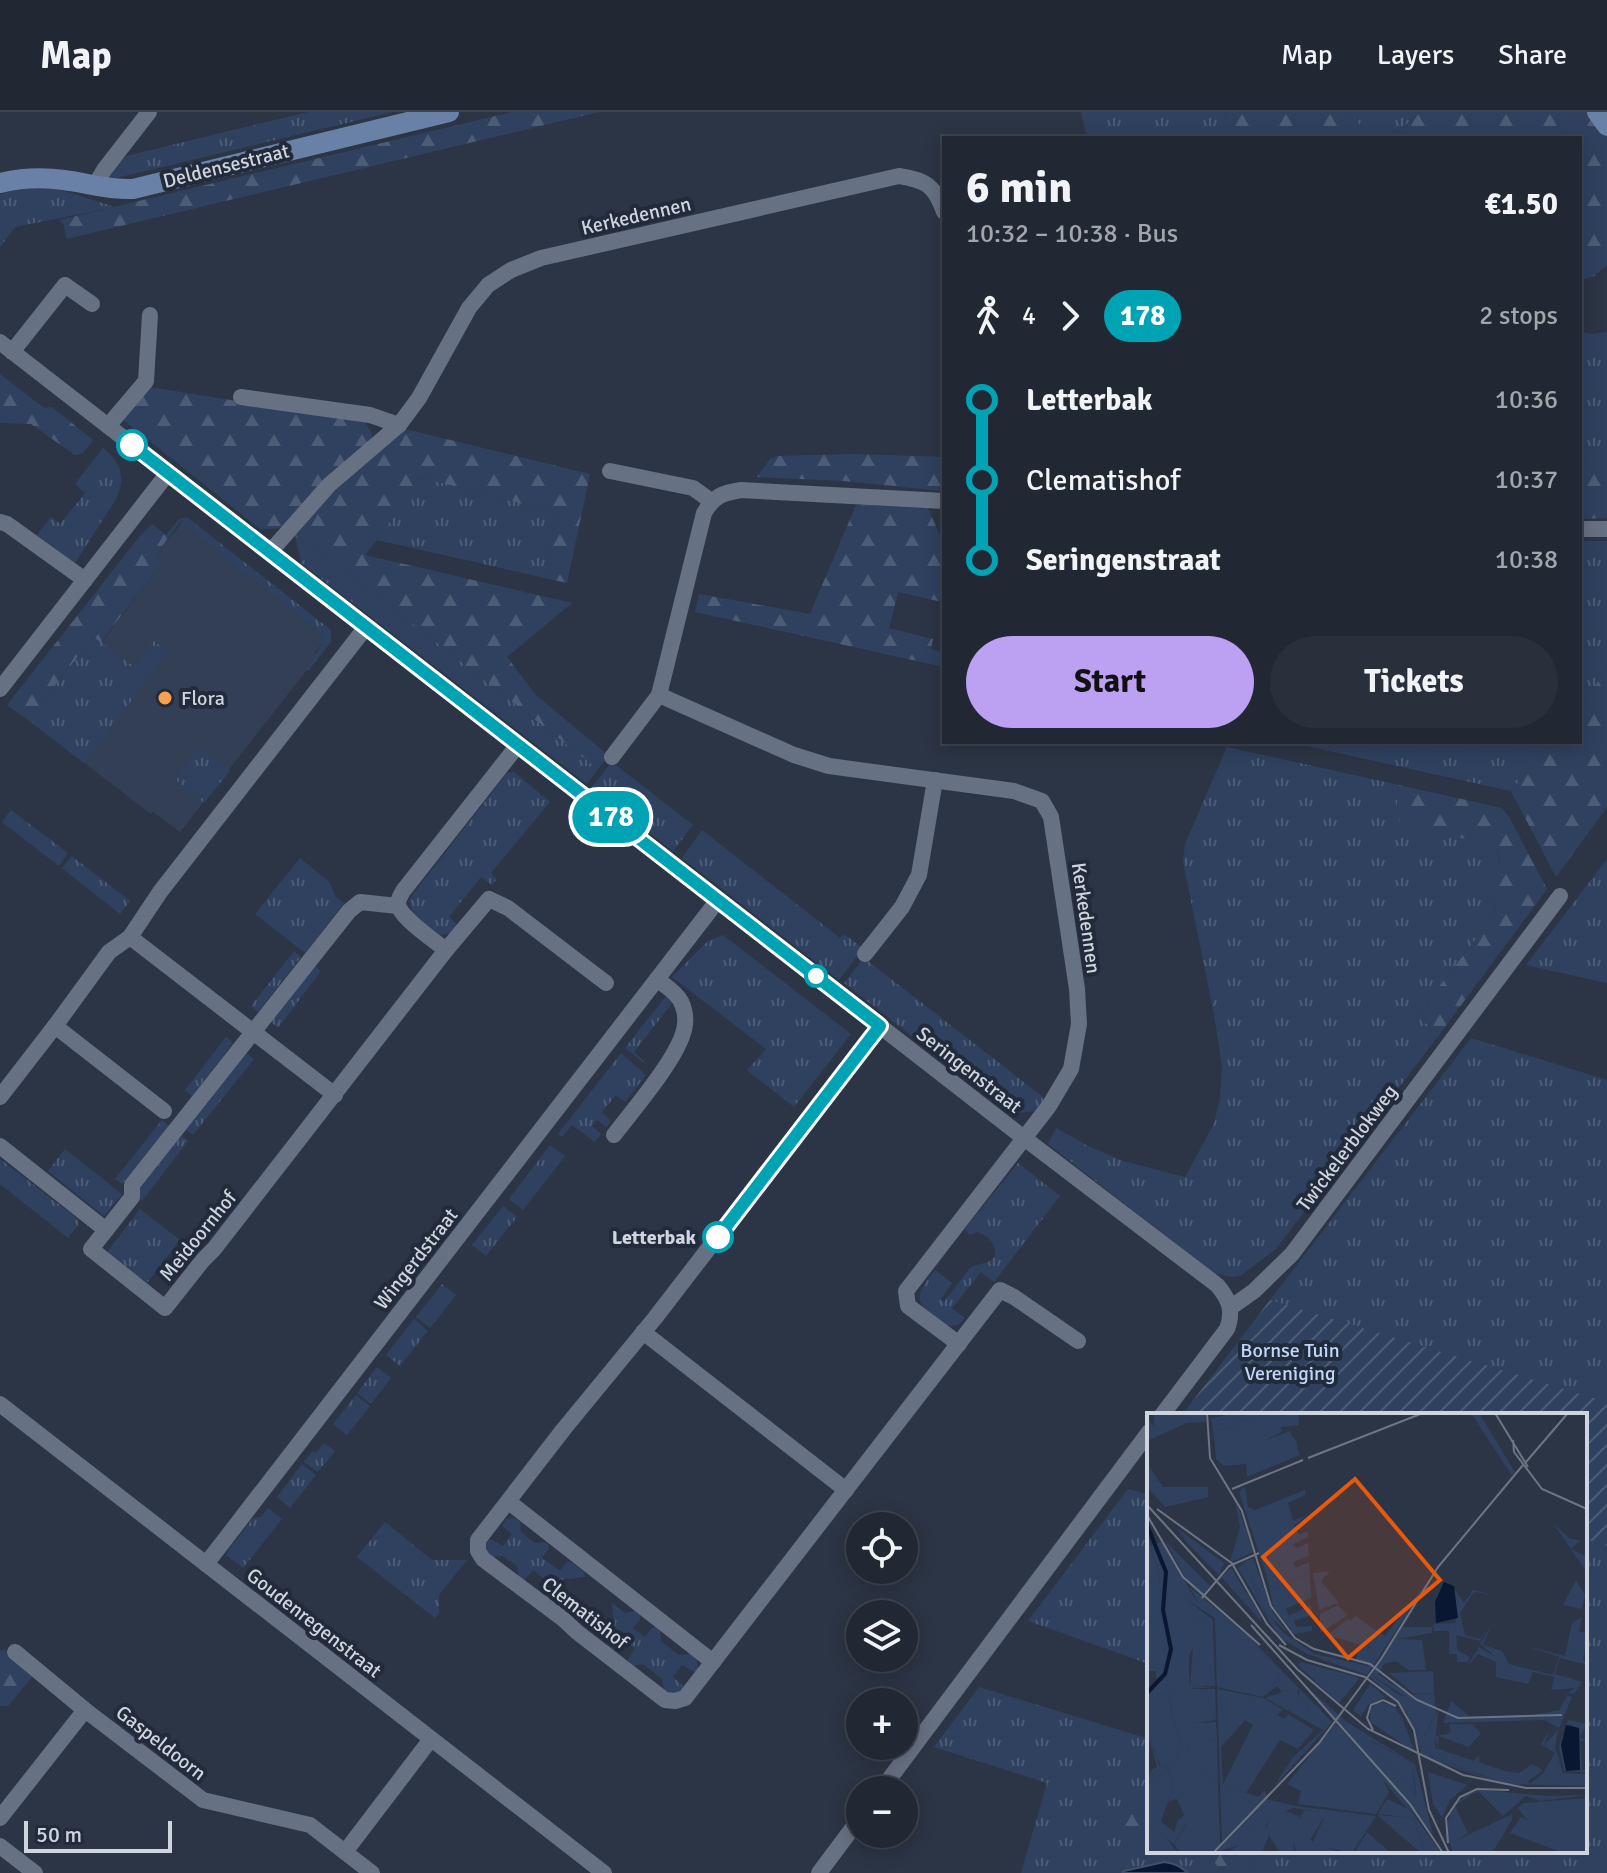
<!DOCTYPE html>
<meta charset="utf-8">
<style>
body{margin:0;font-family:Signika,sans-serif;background:#29303c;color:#f1f3f6;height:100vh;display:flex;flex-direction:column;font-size:30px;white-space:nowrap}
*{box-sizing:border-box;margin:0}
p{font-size:26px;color:#a2a6ac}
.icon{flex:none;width:44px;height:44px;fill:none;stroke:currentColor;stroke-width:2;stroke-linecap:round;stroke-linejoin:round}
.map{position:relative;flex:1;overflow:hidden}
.details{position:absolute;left:942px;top:24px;width:640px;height:608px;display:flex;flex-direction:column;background:#212834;border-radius:0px;box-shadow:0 4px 20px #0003,0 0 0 2px #3e444f}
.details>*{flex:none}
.badge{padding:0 16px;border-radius:26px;font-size:28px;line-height:52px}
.controls{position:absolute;left:846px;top:1400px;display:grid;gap:16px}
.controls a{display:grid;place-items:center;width:72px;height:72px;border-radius:50%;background:#212834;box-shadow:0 4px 20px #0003,0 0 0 2px #3e444f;font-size:40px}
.scale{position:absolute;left:24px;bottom:20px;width:148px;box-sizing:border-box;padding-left:8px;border:4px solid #cfd5df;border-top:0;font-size:22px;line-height:28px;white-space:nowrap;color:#cfd5df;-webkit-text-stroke:6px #222b3b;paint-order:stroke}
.map>.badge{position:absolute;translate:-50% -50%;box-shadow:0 0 0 4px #fff}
.legs{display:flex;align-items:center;gap:12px;height:88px;padding:0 24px;font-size:26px}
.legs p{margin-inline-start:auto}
.summary{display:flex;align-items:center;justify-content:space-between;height:136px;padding:0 24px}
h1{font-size:44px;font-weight:700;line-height:60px}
.action{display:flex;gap:16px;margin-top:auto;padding:16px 24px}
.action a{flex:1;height:92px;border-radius:48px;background:#bca0f2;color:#111;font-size:32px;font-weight:700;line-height:92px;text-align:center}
.action a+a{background:#29303c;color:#f1f3f6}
ul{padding:0 24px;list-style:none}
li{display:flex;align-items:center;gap:28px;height:80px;font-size:30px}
li i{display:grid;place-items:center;width:12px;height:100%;margin:0 10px;background:currentColor}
li i::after{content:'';width:20px;height:20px;margin:-10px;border:6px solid;border-radius:50%;background:#212834}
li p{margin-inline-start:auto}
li:first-child i{background:linear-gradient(#0000 50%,currentColor 0)}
li:last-child i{background:linear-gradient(currentColor 50%,#0000 0)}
header{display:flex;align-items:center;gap:48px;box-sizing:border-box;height:112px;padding:0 40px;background:#212834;border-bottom:2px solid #3e444f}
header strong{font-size:38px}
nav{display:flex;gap:44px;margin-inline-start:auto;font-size:28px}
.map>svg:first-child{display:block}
</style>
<header>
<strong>Map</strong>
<nav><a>Map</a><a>Layers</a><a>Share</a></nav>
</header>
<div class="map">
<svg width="1607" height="1761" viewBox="0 0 1607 1761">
<defs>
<pattern id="grass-tufts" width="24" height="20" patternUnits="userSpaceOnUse" patternTransform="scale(2)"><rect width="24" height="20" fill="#2f415f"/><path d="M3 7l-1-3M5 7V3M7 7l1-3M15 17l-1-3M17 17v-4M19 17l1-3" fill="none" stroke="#4c5c76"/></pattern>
<pattern id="forest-firs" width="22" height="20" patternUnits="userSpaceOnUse" patternTransform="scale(2)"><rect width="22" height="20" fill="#2f415f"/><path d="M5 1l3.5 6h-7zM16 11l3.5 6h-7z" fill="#4c5c76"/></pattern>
<pattern id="garden-furrows" width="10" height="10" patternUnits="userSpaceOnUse" patternTransform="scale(2)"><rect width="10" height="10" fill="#2f415f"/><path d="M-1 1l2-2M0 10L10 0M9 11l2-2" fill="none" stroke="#4c5c76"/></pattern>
</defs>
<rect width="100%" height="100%" fill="#2c3545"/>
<!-- built -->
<path fill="#333f55" d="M180,413H184L322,522V532L315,540L314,546L307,558L180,720L153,700L151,702L28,608L94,524L102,530L162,451L154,445Z"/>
<!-- grass -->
<g fill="url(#grass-tufts)">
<path d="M308,0H393L116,66L108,64L126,44Z"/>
<path d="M1081,0H1224L1229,26H1087Z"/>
<path d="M1348,0H1421L1390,26H1372Z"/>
<path d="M52,75L115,95L15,115L0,135V82L20,77Z"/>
<path d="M1580,220L1593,222L1607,220V375L1580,340Z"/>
<path d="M103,336C121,350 126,366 116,387L75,451L37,423L51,405L60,412L85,381L75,372Z"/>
<path d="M417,367L431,368L553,400L556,403L545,466L377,428Z"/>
<path d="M183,406H188L331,518V530L308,559L306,558L322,532V522L184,413H180Z"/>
<path d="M295,424L317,437L598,657L587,672L301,451Z"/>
<path d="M1580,429H1607V558L1580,593Z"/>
<path d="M94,524L134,555L154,529L168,540L84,651L28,608Z"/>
<path d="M1288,630H1551L1511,679Z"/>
<path d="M200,635L230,659L204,691L175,667Z"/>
<path d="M1227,635L1399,673L1397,696L1495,735C1505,753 1494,767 1487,785L1495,792L1496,801L1420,899L1422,908L1439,923L1276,1137L1240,1164L1231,1165L1214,1161L1048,1032L1056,1016L1088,1034L1123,1049L1185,1065L1214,1012L1220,986L1222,955L1214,902L1183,750L1185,732Z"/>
<path d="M612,650L693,713L673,739L591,676Z"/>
<path d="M514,660L550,690L491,761L497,767L492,773L481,765L449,805L459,814L452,821L440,823L413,803L409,789L413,782L507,661Z"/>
<path d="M11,698L68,741L59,754L2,710Z"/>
<path d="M702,718L840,826L844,822L863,836L839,868L682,746Z"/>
<path d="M72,744L130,789L120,802L62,756Z"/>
<path d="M300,746L329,770L336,785L344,791L305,841L255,802Z"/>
<path d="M1607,747V871L1526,853Z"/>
<path d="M723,823L851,922L794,995L747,958L766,937L672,865L708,829Z"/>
<path d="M294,839L301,845L258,900L251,894Z"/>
<path d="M864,846L1043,985V989L1035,999L1012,1002L844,871Z"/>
<path d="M315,854L321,859L278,916L271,910Z"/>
<path d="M666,884L673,890L634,940L645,950L644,951L625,936Z"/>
<path d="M226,925L233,931L192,984L185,978Z"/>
<path d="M1471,926L1607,968V1291L1270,1188Z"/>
<path d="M246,941L254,947L193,1023L186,1018Z"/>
<path d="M621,941L646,963L625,990L616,983L602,1000L611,1009L606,1015L597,1008L592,1014L601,1022L595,1030L572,1013L562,1025L558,1022Z"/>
<path d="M162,1008L169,1014L122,1072L115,1067Z"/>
<path d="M181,1024L188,1029L142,1089L135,1083Z"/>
<path d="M550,1033L565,1044L523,1098L509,1087Z"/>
<path d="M65,1037L122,1082L104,1104L48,1059Z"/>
<path d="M0,1047L78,1107V1113L68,1126L0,1072Z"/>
<path d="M1018,1051L1060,1084L994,1170L981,1160L952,1196L965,1206L958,1213L947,1214C918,1192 909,1190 935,1158L952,1171L941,1187L944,1190L970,1156C979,1150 988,1154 995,1144C996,1131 989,1124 977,1120L971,1123L964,1118Z"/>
<path d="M503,1094L517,1105L486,1144L472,1133Z"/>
<path d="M140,1097L180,1128L147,1171L107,1140Z"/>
<path d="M442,1172L456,1183L430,1216L416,1205Z"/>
<path d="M414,1207L428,1219L400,1254L386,1243Z"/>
<path d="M377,1255L391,1266L371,1292L357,1281Z"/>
<path d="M356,1283L370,1294L347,1323L333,1312Z"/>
<path d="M324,1331L335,1339L318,1360L304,1350L312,1339L316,1341Z"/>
<path d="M302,1352L316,1363L290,1396L277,1385Z"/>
<path d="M1128,1377L1149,1383V1552L1028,1509Z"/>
<path d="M268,1396L282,1407L243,1456L226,1443L228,1439L253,1406L261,1405Z"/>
<path d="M514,1406L520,1410L521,1420L535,1431L545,1430L549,1433V1436L542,1446L560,1459L567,1450H571L584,1460L585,1465L558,1468L561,1495H557L544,1484L543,1481L550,1471L533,1458L525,1467H522L519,1465L517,1454L503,1444L492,1445L487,1440L486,1432L490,1427L503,1434L512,1422L502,1414L506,1407Z"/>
<path d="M385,1410L432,1448H467L439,1483V1501L435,1506L357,1445Z"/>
<path d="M1585,1427L1607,1434V1761H1249L1256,1739H1585Z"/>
<path d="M612,1491L625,1501L635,1499L640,1503V1507L633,1516L645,1525L652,1516L657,1515L660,1518L661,1529L679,1543L691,1542L697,1547L698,1557L695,1560L682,1553L673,1565L684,1575L679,1581L670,1582L664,1578L662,1567L643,1552L632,1554L629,1551L628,1547L635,1537L624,1528L617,1537L612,1538L608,1535L607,1524L594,1514L614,1511Z"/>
<path d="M979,1575L1149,1627V1704L1122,1695L1132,1720L1149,1722V1739H1206L1218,1755L1219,1761H1188L1181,1755L1173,1751L1125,1758L1122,1761H1021L1047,1671L934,1635Z"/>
</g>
<!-- forest -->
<g fill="url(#forest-firs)">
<path d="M512,0H599L66,127L64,113L59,108Z"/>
<path d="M1224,0H1348L1372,26H1229Z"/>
<path d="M1421,0H1607V153L1594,164L1580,169V26H1394L1393,24Z"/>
<path d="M0,262L44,296L52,295L93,328L83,341L75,343L31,312L0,311Z"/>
<path d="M149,275L364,309L371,319L372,326L286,416L260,417L122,307Z"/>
<path d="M405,317L590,362L567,471L545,466L556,403L553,400L431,368L417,367L384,419L365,443L572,491L507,545L535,582L609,644L598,657L317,437L295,424L328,385Z"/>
<path d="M1580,340L1607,375V406L1580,407Z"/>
<path d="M853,342L944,345V379L843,369L757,365L770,347L777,344Z"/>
<path d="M856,393L928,396L944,433L942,490L898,480L889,516L933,527L931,537L944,541V555L695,500L699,482L810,502Z"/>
<path d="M183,406L155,444L162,451L101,530L93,525L28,608L7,593L140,424L152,412L166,423L179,407Z"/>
<path d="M1607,558V695L1556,765L1511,679L1551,630H1580V593Z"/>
<path d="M1399,673L1502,696L1509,705L1547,777L1439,923L1422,908L1420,899L1496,801L1495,792L1487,785L1484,777C1496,764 1505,751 1495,735L1399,709L1397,696Z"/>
<path d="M4,1537L33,1564L8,1594H0V1539Z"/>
<path d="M1122,1695L1149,1704V1722C1137,1721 1127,1720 1119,1712Z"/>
<path d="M1206,1739H1256L1249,1761H1219L1218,1755Z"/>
</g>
<!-- garden -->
<path fill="url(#garden-furrows)" d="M1270,1188L1607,1290V1434L1585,1427V1303H1182Z"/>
<!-- water -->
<path fill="#091733" stroke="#445067" stroke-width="2" d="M1164,1750C1174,1751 1180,1754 1188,1761H1122L1124,1759Z"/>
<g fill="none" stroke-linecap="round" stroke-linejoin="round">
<!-- street -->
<g stroke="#667183" stroke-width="16">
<path d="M94,75L104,58L149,0"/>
<path d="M0,230L1024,1026L1217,1173C1229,1187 1234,1199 1227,1217L1162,1303"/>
<path d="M12,240L65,173L92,192"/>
<path d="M241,285L370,303L399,313"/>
<path d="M108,314L146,269L150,203"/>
<path d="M610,359L693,376L711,389"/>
<path d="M0,410L7,412L85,468"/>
<path d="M1580,417H1607"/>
<path d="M270,440L329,373L399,313L419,286L469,196L488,173L511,158L541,146L899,64C926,68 935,74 944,100"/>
<path d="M0,577L168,361"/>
<path d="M659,583L794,643L829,654L1014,679L1042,689L1051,705L1077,877L1079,912L1071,957L1049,994L906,1179L908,1194L959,1232"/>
<path d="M612,645L659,583L704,401C714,384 722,381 741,378L944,389"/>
<path d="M130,825L335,983"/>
<path d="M446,838C435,829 400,806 398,792C398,787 401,783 403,779L518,633"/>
<path d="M865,842L902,795L919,763L935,668"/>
<path d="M55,914L109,840L130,825L160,780L366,515"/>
<path d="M880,914L655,1206L563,1318L478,1428V1439L483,1447L562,1506L577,1520L665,1588L675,1589L685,1586L1000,1178L1014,1185L1078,1229"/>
<path d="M0,985L55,914L164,999"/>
<path d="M614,1023C632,999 683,941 685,912C686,905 684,894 680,888C676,880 664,873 657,867"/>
<path d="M0,1034L106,1118L91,1137L165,1196L203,1148L214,1137L446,838L489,787L508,796L606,871"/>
<path d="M106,1118L132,1085V1073L349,799L360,790L398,794"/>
<path d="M1230,1196L1254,1179L1292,1142L1560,784"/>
<path d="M643,1220L846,1378"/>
<path d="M0,1292L604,1761"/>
<path d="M509,1390L713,1550"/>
<path d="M206,1452L718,788"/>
<path d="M15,1540L85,1598L203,1688L310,1713L372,1761"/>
<path d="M881,1678L1149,1320"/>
<path d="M0,1706L85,1598"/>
<path d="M0,1734L35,1761"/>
<path d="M345,1740L431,1627"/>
<path d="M819,1761L860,1706"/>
</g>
<!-- secondary -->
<g stroke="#6a81a7" stroke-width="20">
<path d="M1597,0L1607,14"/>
<path d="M0,71C21,66 42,65 64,68C88,71 107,78 133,77L449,0"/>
</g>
</g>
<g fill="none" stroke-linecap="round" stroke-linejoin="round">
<defs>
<path id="line-1" d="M132,333L880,914L718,1125"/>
</defs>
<!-- line-1 casing -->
<use href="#line-1" stroke="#fff" stroke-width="18"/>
<!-- line-1 -->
<use href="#line-1" stroke="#00a3b4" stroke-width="12"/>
</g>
<!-- markers -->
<g fill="#fff" stroke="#00a3b4" stroke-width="4">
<circle cx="132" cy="333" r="14"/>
<circle cx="816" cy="864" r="10"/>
<circle cx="718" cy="1125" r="14"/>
</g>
<circle fill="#f9a04d" stroke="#222b3b" stroke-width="3" cx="165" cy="586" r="8"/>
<g text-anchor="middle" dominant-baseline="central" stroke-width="8" stroke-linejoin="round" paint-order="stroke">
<!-- street labels -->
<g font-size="20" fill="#cfd5df" stroke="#222b3b">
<text transform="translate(226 54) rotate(-14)">Deldensestraat</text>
<text transform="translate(636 104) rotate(-13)">Kerkedennen</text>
<text transform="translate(1086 806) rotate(82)">Kerkedennen</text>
<text transform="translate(969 958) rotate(38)">Seringenstraat</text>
<text transform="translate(1347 1036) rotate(-53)">Twickelerblokweg</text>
<text transform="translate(198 1124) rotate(-51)">Meidoornhof</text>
<text transform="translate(416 1147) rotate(-52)">Wingerdstraat</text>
<text transform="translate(585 1501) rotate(38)">Clematishof</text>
<text transform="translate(314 1511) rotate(38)">Goudenregenstraat</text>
<text transform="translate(161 1631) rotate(38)">Gaspeldoorn</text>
</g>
<!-- poi labels -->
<g font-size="20" fill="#cfd5df" stroke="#222b3b" text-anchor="start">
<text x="181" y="586">Flora</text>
</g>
<!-- stop labels -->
<g font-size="20" font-weight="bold" fill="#cfd5df" stroke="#222b3b" text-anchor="end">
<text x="696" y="1125">Letterbak</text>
</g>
<!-- park labels -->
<g font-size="20" fill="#c1d5f8" stroke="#222b3b">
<text x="1290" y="1238">Bornse Tuin<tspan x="1290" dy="23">Vereniging</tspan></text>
</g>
</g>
<!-- overview -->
<g transform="translate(1147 1301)">
<rect width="440" height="440" fill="#2c3545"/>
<path d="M7,0H58L59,9L39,10L0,28V5L7,13ZM112,0H151L152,12L134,14L135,19L114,29L143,18L153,42L100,64L99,51L77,53L69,46L66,16L76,17ZM0,50L16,74H61V84L18,94L0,74ZM98,74L101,94L108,97L158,77V82L141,90L146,108L160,102L147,113L152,122L161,118V124L146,131L149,135L161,130L162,143L146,149L149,155L121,167L92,79ZM87,81L106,139L83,150L93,114ZM406,110L423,126L434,127L424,136L438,143L439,158ZM0,125L12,161L20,255L29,258L22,288L35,335L28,348L14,354L0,320V279L10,267L8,258H0ZM106,145L126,200L141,220L119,200L97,151L88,154ZM183,158L174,168L192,190L172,197L166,160ZM163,160L164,185L139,196L142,203L164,192L165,202L147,208L149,214L165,213V218L147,221L126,193L123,177ZM429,167L438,182L435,196L416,192ZM283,169L256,214H285V220L250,226L275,227L279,257H261L249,248L237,251L231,261L262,282L277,324L291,297L288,335L358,358L372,360L385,351L396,357L381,368L383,371L396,360L408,340L394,331L403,316L397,332L411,317L408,334L416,360L440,361V373L355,371L276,344L258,296L223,264ZM226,263L259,284L281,341L354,369L277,343L266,306ZM42,173L101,223L185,309L168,293L162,298L160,288L151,285L153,277L135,279L130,273L116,284L133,263L90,214L51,190ZM191,192L201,202L173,220V201ZM209,203L240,226L222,251L209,249L212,232L228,236L202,209ZM55,207L66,219L68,273H43L48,210ZM309,210L310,237L323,244L321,249H310V241H302V218H287L286,211ZM431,218L440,220L436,246L440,252L425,248ZM286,258L287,280L267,281L242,260ZM408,261L423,265L435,269L427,281L421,280L428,275L404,277ZM156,271L200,309L268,351L286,422ZM214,326L269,384L265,354L274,399ZM223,327L263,349L266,377L223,328ZM420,283L425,284L412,315L397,307L296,310L304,288L323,304L387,302L412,297ZM115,288L136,296L131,302L137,306L141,301L167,317L151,336L133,327L99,380L76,372L106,312L96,306ZM233,289L247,293L255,305L268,339L223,309L224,295ZM421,307L440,311L433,324L440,328H433L435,356L440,359L417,358L412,334ZM422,311L432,315L433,357H419L414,332ZM189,310L257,388L294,440H278L266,405L231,401L240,386L261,396L236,367L242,379L229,401L151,391L154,378L140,371ZM302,311H325L334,320L322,334L292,323L291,334L327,348L331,342L333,350L290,334L289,323L304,320ZM70,327L71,371L41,349L40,330ZM21,355L26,374L14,408L27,419L31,406L39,411L27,431L7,417L0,422V371ZM337,377L400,383L440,382L393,388L379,383L356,403L332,379L325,381L308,393L321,420L308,428L365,401V407L345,440H306L299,420L304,395L320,381ZM440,385V440H416L363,420L374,404L380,407L371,395L376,390ZM136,397L153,404L158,397L180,399L163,427L194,440H150L146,429L147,440H133L122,422L115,440H78L91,433L105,412L120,414L122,404ZM220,419L221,420L244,440H207Z" fill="#2f415f" fill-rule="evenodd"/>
<path d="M90,0H112L76,17L66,16L64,5ZM324,0H332L368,59L365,63ZM30,115L77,150L72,162L39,129ZM16,128L49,188L90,214L135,260L116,284L70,274L68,205L39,186L66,207V219L55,207L48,210L51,226L42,242V263L43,273L68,274L41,276H68L69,307L47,310L69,309L70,327L40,331L42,349L71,371L73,431L64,440H33L27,431L39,412L32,407L37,402L30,386L21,388L26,374L21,355L0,371L4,357L10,354L0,320L13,354L28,348L35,335L22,288L28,258L19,255L12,161L3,133ZM18,128L63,173L55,183L41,169ZM97,151L119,200L137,220L168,241L221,253L239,226L215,208L238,223L284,164L220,262L160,241L132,224L91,155ZM84,155L114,203L113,207L74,164ZM308,177L317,190L326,177L343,181L327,179L313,200L318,222L332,226L339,218L333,228L309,222ZM435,204L425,248L413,245L407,264L386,259L381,271L349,264V249L331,241L319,255L332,234L349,244L333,231L344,213L336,232L355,238L362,251L406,262L412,244L379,233L418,243L425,210ZM201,206L231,233L228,236L180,222ZM154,249L210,264L212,266L192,290L151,252ZM225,263L254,283L287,280L289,300L276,325L281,341L347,366L277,343L266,306ZM223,271L238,284L221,292L214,303L206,297ZM150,274L151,285L160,287L162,298L169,292L185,309L125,376L147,343L176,317L118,285ZM70,276L116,285L135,296L115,288L74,334L76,372L112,384L117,377L120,382L75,429ZM217,326L269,384L267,352L275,401L213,328ZM222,327L263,349L267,377L263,374ZM281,359L321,372L303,387L295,404L286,391ZM119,386L149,393L229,403L205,440L165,431L179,400L147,395L123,404L118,415L105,412L93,432L67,440ZM230,402L266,405L278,440H274ZM7,416L18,424L31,440H0V422Z" fill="#2f415f"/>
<path d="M162,149L163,160L123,177L121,167Z" fill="#2f415f"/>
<path d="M130 32a10 10 0 1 1 20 0a10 10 0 1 1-20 0ZM97 46a10 10 0 1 1 20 0a10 10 0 1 1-20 0Z" fill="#2f415f"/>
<path d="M297,169L307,173L311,205L289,210L288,189ZM419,312L432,315L433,357L419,358L414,332Z" fill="#091733"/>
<path fill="none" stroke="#091733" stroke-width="4" d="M0,112L19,159L16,197L24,236L18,261L0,280"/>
<path fill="none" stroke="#6d7583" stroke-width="2" d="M60,0L63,45L95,98L124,193L148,225L167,236L223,251L270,287L311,305L415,302M348,0L381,54M366,27L367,39L395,76L440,96M161,45L276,0M379,49L421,0M85,76L156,47M0,92L150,256L221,316L316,362L379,375H440M10,96L86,151M0,102L36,164L113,232M86,152L120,211L139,232M55,185L82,153L112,140M104,212L263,391L296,440M132,232L160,247L218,264L251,289L267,317L282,397L302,440M226,317L220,305L224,292L236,287L249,293M301,430L299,405L313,384L330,376L362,377M66,440L172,330L234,246L291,154L376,52"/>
<path fill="#e8590c" fill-opacity="0.15" stroke="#e8590c" stroke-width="4" d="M208,66L293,167L201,245L116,144Z"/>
<rect width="440" height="440" fill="none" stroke="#cfd5df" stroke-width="4"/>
</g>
</svg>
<div class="controls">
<a><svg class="icon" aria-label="locate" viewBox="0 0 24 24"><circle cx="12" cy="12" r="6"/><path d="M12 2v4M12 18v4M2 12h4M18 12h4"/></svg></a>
<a><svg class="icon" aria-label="layers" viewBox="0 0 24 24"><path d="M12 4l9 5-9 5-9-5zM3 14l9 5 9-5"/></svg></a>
<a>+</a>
<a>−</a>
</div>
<div class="scale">50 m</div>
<b class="badge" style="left:611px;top:705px;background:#00a3b4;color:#fff">178</b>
<section class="details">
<div class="summary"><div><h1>6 min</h1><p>10:32 – 10:38 · Bus</p></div><b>€1.50</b></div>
<div class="legs"><svg class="icon" aria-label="walk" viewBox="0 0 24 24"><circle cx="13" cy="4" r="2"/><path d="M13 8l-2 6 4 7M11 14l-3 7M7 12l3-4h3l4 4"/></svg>4<svg class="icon" aria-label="forward" viewBox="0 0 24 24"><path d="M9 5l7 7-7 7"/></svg><b class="badge" style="background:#00a3b4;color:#fff">178</b><p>2 stops</p></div>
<ul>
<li><i style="color:#00a3b4"></i><b>Letterbak</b><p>10:36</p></li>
<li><i style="color:#00a3b4"></i><span>Clematishof</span><p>10:37</p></li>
<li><i style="color:#00a3b4"></i><b>Seringenstraat</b><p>10:38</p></li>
</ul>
<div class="action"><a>Start</a><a>Tickets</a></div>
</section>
</div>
